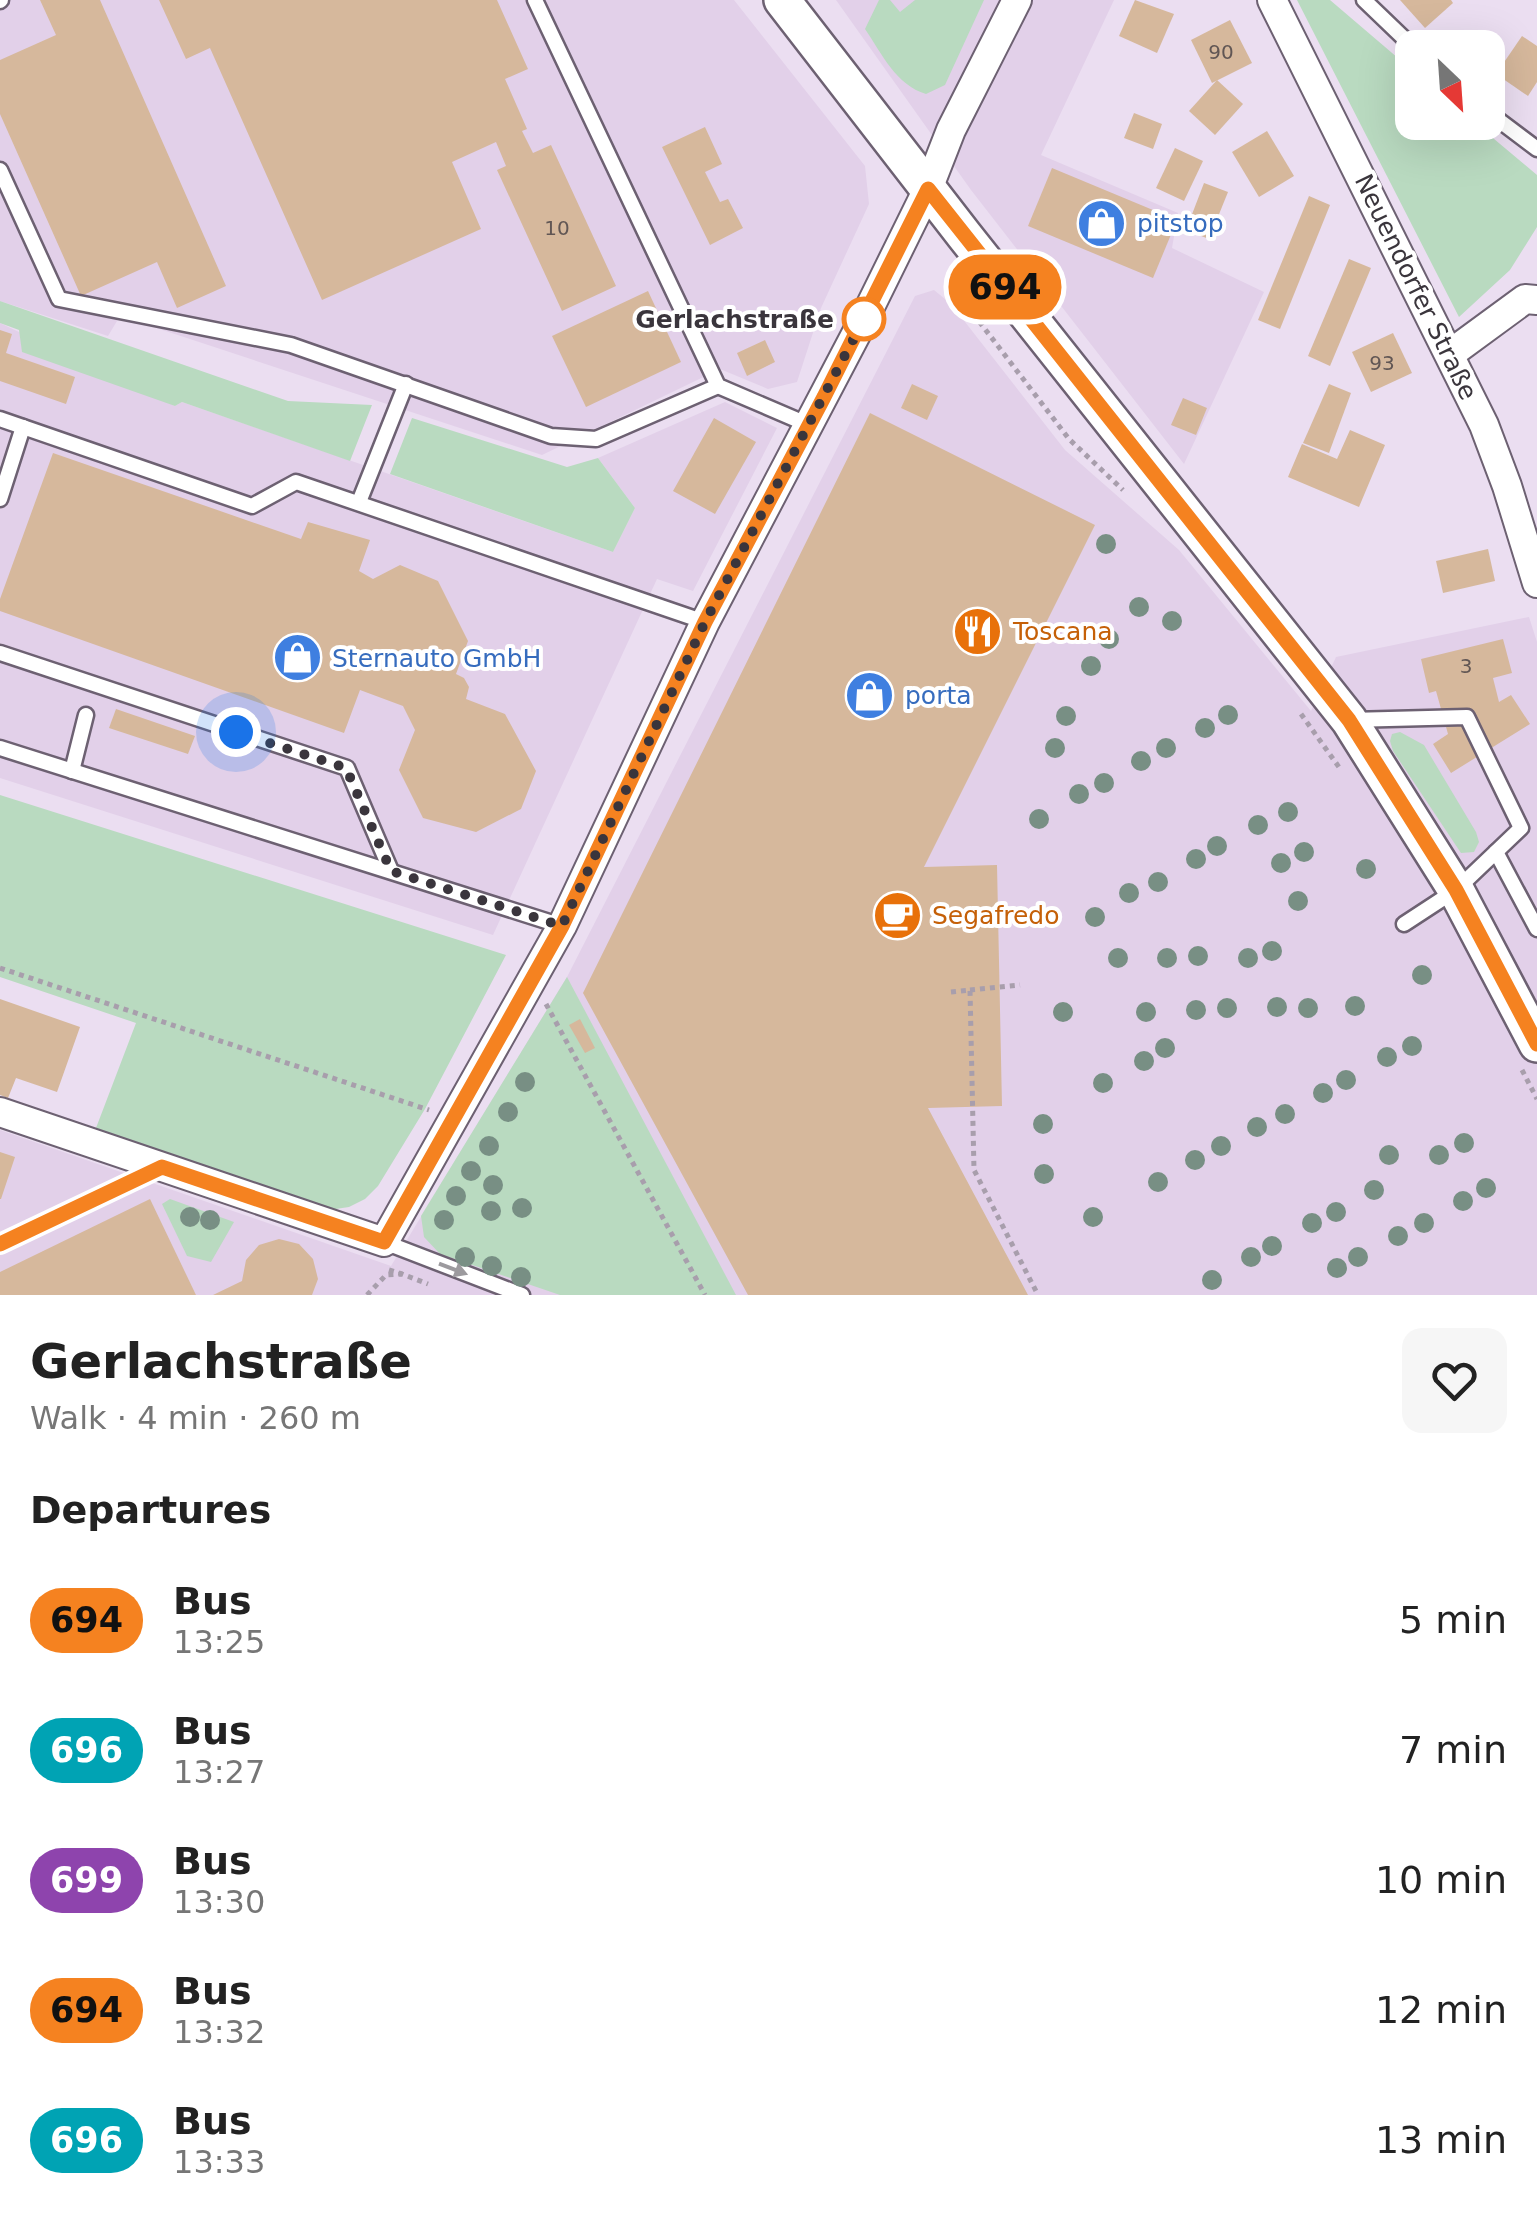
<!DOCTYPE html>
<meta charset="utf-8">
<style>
body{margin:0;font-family:"DejaVu Sans",sans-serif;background:#f6f6f6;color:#222;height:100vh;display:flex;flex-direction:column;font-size:38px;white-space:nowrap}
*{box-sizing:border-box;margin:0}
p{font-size:32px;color:#767676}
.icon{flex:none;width:55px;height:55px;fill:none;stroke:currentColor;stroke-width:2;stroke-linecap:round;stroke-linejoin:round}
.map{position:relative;height:1295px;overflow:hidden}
.panel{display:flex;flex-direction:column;background:#fff;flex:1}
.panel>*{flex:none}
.badge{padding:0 20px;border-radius:32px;font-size:35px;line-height:65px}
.needle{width:65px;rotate:155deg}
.buttons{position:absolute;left:1395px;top:30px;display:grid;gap:20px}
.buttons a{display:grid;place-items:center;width:110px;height:110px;border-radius:20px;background:#fff;box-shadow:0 10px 40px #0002;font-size:50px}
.you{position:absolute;width:50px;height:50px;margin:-25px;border:8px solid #fff;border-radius:50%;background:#1a73e8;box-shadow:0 0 0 15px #1a73e833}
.map>.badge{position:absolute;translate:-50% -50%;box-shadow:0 0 0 5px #fff}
h2{padding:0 30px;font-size:38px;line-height:90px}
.round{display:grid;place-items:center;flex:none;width:105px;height:105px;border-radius:20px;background:#f6f6f6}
.headline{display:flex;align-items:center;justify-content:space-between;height:170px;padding:0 30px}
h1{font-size:48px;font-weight:700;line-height:75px}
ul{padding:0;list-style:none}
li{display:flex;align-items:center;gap:30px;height:130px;padding:0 30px}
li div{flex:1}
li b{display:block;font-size:38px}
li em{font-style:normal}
li .badge{min-width:110px;font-weight:700;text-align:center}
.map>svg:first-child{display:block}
</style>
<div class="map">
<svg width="1537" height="1295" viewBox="0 0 1537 1295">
<rect width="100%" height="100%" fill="#ebdef1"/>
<!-- built -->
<g fill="#e2d0e9">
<path d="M0,0H734L865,166L869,204L821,308L797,382L768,389L720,369L542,455L120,316L108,336L0,301Z"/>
<path d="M836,0H1114L1041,155L1178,213L1172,248L1264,292L1184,464L971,190Z"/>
<path d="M934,290L951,304L1065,450L1179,550L1311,711L1336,657L1529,617L1537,642V1295H0V1130L391,1266L567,977L915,296Z"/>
<path d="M0,323L175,406L182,402L613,552L635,508L598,458L725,402L777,428L693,591L657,579L493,935L0,778Z"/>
</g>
<!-- green -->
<g fill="#b9dac0">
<path d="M879,0H890L900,12L915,0H984L945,85L926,94C896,85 882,54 865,29Z"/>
<path d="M1297,0H1330L1412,70V122L1475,123L1537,175V227L1510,270L1459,317Z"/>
<path d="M0,301L288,401L372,405L350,461L182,402L175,406L22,352L19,330L0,323Z"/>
<path d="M412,418L567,467L598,458L635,508L613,552L390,474Z"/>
<path d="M1400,732L1424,745L1476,832L1479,842L1474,852L1461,853L1393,751L1390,741L1392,734Z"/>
<path d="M0,795L506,955L425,1109L378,1186L365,1199L349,1207L329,1210L284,1197L96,1128L136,1023L0,977Z"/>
<path d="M567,977L736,1295H560L440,1254L424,1237L421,1216Z"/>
<path d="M170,1199L234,1222L211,1262L187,1256L162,1204Z"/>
</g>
<!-- building -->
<g fill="#d6b89c">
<path d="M40,0H100L226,286L177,308L157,262L81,296L0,114V60L56,35Z"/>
<path d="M159,0H497L528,69L505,79L527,129L522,131L533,153L551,145L616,286L562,311L497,170L506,166L496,142L452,162L481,229L322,300L210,48L186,59Z"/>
<path d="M1135,0L1174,14L1157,53L1119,36Z"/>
<path d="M1400,0H1451L1453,3L1425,28Z"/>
<path d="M1230,20L1252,63L1212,83L1191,40Z"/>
<path d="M1522,36L1537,46V82L1528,96L1496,74Z"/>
<path d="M1217,80L1243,104L1215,135L1189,111Z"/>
<path d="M1134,113L1162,124L1153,149L1124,138Z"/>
<path d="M705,127L722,164L705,172L720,202L728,199L743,228L710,245L662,147Z"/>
<path d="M1267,131L1294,176L1259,197L1232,152Z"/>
<path d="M1175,148L1203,161L1184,201L1156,188Z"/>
<path d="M1052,168L1177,220L1153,278L1028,226Z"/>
<path d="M1204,183L1228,192L1209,239L1186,230Z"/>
<path d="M1309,196L1330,205L1280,329L1258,320Z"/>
<path d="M1349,259L1371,268L1330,366L1308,356Z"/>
<path d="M648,291L681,362L586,407L552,336Z"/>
<path d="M0,330L12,334L6,353L75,377L66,404L0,381Z"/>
<path d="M1393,333L1412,373L1371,392L1352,352Z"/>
<path d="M765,340L775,362L747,376L737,353Z"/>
<path d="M912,384L938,396L927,420L901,408Z"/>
<path d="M1329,384L1351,393L1329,453L1303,443Z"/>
<path d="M1183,398L1207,408L1196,435L1171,425Z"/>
<path d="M870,413L1095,525L924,867L997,865L1002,1106L928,1108L1028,1295H748L583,993Z"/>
<path d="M714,418L756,442L715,514L673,491Z"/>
<path d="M1350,430L1385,445L1359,507L1288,477L1302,444L1337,459Z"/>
<path d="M53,453L301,539L308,522L370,540L359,571L373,579L400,565L438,581L468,641L456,674L464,678L469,687L466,699L505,714L536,771L521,809L476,832L423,818L399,770L415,730L403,706L360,690L344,733L0,611V599Z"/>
<path d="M1488,549L1495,581L1443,593L1436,561Z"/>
<path d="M1503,639L1512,673L1493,678L1499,702L1511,695L1530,724L1451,773L1433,744L1448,734L1436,691L1429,693L1421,659Z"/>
<path d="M116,709L195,736L188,754L109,728Z"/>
<path d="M0,999L80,1027L57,1092L16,1078L8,1098L0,1095Z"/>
<path d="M580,1019L595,1048L585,1053L569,1025Z"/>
<path d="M0,1152L15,1157L1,1199H0Z"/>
<path d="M150,1199L196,1295H0V1272Z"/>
<path d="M279,1239L299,1244L313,1259L318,1279L312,1295H213L242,1281L246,1260L259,1245Z"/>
</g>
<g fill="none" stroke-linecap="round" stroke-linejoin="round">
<defs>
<g id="service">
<path d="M535,0L718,386L809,425"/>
<path d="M1364,0L1414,48"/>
<path d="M0,1L1,0"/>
<path d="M1488,112L1537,149"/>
<path d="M0,170L59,299L291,345L551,436L596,439L718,386"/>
<path d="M0,419L252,506L296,482L705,622"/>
<path d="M0,499L23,427"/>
<path d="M359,502L406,384"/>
<path d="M0,653L347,768L391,871"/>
<path d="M1350,720L1467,717L1521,828L1456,890L1404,924"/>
<path d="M0,748L562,926"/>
<path d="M72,771L86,715"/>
<path d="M1496,852L1537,929"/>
<path d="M384,1242L522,1295"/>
<path d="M0,1244L161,1167"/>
</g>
<g id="minor">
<path d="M1272,0L1484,425L1507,486L1537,583"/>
<path d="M1450,354L1525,299L1537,300"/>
<path d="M0,1112L384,1242L562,926L705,622L864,319L928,189L951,130L1017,0"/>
</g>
<path id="tertiary" d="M782,0L964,235L1349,720L1456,890L1537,1044"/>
</defs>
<!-- service casing -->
<use href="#service" stroke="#6d6172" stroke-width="19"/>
<!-- minor casing -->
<use href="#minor" stroke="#6d6172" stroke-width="32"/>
<!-- tertiary casing -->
<use href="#tertiary" stroke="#6d6172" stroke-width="40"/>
<!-- path -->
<g stroke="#a89eac" stroke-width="5" stroke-dasharray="5 5" stroke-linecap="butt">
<path d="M949,282L1069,439L1123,490"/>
<path d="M1301,714L1341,770"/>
<path d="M0,968L429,1110"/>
<path d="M970,990L1020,985"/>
<path d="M951,992L970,990L974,1170L1038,1295"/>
<path d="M546,1004L705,1295"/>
<path d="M1522,1070L1537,1099"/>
<path d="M389,1270L402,1274"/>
<path d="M367,1295L386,1275L402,1274L428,1284"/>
</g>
<!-- service -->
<use href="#service" stroke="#fff" stroke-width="14"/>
<!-- minor -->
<use href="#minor" stroke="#fff" stroke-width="28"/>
<!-- tertiary -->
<use href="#tertiary" stroke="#fff" stroke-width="35"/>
</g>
<!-- trees -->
<g fill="#788f84">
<circle cx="1106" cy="544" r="10"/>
<circle cx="1139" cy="607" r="10"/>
<circle cx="1172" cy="621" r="10"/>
<circle cx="1109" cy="639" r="10"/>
<circle cx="1091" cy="666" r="10"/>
<circle cx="1228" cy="715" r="10"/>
<circle cx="1066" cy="716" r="10"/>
<circle cx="1205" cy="728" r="10"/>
<circle cx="1055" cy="748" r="10"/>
<circle cx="1166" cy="748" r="10"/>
<circle cx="1141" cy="761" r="10"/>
<circle cx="1104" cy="783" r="10"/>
<circle cx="1079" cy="794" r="10"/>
<circle cx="1288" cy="812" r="10"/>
<circle cx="1039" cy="819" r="10"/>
<circle cx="1258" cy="825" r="10"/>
<circle cx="1217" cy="846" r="10"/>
<circle cx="1304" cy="852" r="10"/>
<circle cx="1196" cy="859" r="10"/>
<circle cx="1281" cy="863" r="10"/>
<circle cx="1366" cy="869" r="10"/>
<circle cx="1158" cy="882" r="10"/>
<circle cx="1129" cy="893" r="10"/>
<circle cx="1298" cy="901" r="10"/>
<circle cx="1095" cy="917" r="10"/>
<circle cx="1272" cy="951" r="10"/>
<circle cx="1198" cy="956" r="10"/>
<circle cx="1118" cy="958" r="10"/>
<circle cx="1167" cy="958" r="10"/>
<circle cx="1248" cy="958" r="10"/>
<circle cx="1422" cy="975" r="10"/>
<circle cx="1355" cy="1006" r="10"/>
<circle cx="1277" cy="1007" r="10"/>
<circle cx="1227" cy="1008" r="10"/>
<circle cx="1308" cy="1008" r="10"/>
<circle cx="1196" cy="1010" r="10"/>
<circle cx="1063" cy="1012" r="10"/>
<circle cx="1146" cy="1012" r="10"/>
<circle cx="1412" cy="1046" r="10"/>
<circle cx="1165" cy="1048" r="10"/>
<circle cx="1387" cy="1057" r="10"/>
<circle cx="1144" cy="1061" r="10"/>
<circle cx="1346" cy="1080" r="10"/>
<circle cx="525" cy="1082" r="10"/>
<circle cx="1103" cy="1083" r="10"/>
<circle cx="1323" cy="1093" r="10"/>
<circle cx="508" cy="1112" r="10"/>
<circle cx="1285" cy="1114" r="10"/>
<circle cx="1043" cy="1124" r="10"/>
<circle cx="1257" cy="1127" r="10"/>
<circle cx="1464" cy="1143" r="10"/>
<circle cx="489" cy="1146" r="10"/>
<circle cx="1221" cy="1146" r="10"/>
<circle cx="1389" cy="1155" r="10"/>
<circle cx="1439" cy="1155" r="10"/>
<circle cx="1195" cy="1160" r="10"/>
<circle cx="471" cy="1171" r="10"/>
<circle cx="1044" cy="1174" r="10"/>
<circle cx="1158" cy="1182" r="10"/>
<circle cx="493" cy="1185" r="10"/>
<circle cx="1486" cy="1188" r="10"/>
<circle cx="1374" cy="1190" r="10"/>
<circle cx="456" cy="1196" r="10"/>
<circle cx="1463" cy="1201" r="10"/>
<circle cx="522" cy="1208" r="10"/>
<circle cx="491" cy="1211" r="10"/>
<circle cx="1336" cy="1212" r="10"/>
<circle cx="190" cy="1217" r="10"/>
<circle cx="1093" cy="1217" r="10"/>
<circle cx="210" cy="1220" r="10"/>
<circle cx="444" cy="1220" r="10"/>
<circle cx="1312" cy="1223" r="10"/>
<circle cx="1424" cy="1223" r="10"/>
<circle cx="1398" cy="1236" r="10"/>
<circle cx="1272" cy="1246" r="10"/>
<circle cx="465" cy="1257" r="10"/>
<circle cx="1251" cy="1257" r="10"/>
<circle cx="1358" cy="1257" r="10"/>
<circle cx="492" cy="1266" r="10"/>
<circle cx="1337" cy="1268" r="10"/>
<circle cx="521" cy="1277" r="10"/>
<circle cx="1212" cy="1280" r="10"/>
</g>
<!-- one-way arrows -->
<defs><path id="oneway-solid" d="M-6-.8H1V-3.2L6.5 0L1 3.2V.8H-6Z" transform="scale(2.5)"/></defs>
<use fill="#9c9a9e" href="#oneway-solid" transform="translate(453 1269) rotate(21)"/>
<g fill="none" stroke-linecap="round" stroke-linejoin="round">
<defs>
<path id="line" d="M0,1244L162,1167L384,1242L562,926L705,622L824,397L928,189L1349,720L1456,890L1537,1044"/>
</defs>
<!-- line casing -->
<use href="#line" stroke="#fff" stroke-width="22"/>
<!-- line -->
<use href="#line" stroke="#f58220" stroke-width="15"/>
<!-- walk -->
<path stroke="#3a353c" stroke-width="10" stroke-dasharray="0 18" d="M236,732L346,768L391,871L562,926L705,622L864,319"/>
</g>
<!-- icons -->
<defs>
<symbol id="shop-disc" viewBox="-11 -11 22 22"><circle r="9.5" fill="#3f7fe0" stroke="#fff"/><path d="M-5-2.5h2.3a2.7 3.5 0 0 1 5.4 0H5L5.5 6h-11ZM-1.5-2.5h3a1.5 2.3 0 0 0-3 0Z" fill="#fff"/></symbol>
<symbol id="restaurant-disc" viewBox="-11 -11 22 22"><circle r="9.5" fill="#e8710a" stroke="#fff"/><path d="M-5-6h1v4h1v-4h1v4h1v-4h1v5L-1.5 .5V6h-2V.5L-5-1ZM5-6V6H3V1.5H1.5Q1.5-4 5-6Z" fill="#fff"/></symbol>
<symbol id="cafe-disc" viewBox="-11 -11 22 22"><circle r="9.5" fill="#e8710a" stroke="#fff"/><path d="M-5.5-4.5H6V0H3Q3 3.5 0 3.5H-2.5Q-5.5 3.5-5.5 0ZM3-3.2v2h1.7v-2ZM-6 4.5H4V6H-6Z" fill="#fff"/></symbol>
</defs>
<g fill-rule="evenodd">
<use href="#shop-disc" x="1074" y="196" width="55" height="55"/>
<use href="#restaurant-disc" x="950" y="604" width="55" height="55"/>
<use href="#shop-disc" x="270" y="630" width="55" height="55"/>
<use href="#shop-disc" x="842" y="668" width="55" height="55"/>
<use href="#cafe-disc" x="870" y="888" width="55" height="55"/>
</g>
<!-- markers -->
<circle fill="#fff" stroke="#f58220" stroke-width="5" cx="864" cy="319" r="20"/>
<g text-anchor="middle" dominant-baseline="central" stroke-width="8" stroke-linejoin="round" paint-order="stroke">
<!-- number labels -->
<g font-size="20" fill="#615654">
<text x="1221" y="52">90</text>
<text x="557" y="228">10</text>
<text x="1382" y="363">93</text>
<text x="1466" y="666">3</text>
</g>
<!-- shop labels -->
<g font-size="25" fill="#366cbe" stroke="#fff" text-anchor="start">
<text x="1137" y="223">pitstop</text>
<text x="332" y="658">Sternauto GmbH</text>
<text x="905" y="695">porta</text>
</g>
<!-- street labels -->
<g font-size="25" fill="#3a353c" stroke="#fff">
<text transform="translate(1416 287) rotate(64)">Neuendorfer Straße</text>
</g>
<!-- stop labels -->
<g font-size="25" font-weight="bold" fill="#3a353c" stroke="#fff" text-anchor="end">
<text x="834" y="319">Gerlachstraße</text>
</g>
<!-- food labels -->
<g font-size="25" fill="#c56008" stroke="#fff" text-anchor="start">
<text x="1013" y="631">Toscana</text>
<text x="932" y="915">Segafredo</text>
</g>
</g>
</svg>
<div class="buttons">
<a><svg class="needle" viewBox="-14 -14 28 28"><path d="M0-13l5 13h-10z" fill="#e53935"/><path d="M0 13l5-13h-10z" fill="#767676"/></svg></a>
</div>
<div class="you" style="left:236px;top:732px"></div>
<b class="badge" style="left:1005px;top:287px;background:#f58220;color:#111">694</b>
</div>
<section class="panel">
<div class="headline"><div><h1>Gerlachstraße</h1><p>Walk · 4 min · 260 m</p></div><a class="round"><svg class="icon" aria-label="heart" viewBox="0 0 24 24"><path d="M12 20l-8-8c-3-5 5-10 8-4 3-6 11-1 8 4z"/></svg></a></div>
<h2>Departures</h2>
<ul>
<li><span class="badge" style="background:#f58220;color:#111">694</span><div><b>Bus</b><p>13:25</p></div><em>5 min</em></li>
<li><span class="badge" style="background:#00a3b4;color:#fff">696</span><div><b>Bus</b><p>13:27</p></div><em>7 min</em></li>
<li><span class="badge" style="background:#8e44ad;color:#fff">699</span><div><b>Bus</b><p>13:30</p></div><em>10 min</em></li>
<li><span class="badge" style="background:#f58220;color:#111">694</span><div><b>Bus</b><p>13:32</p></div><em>12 min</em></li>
<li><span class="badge" style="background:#00a3b4;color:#fff">696</span><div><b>Bus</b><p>13:33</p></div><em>13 min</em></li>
</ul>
</section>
